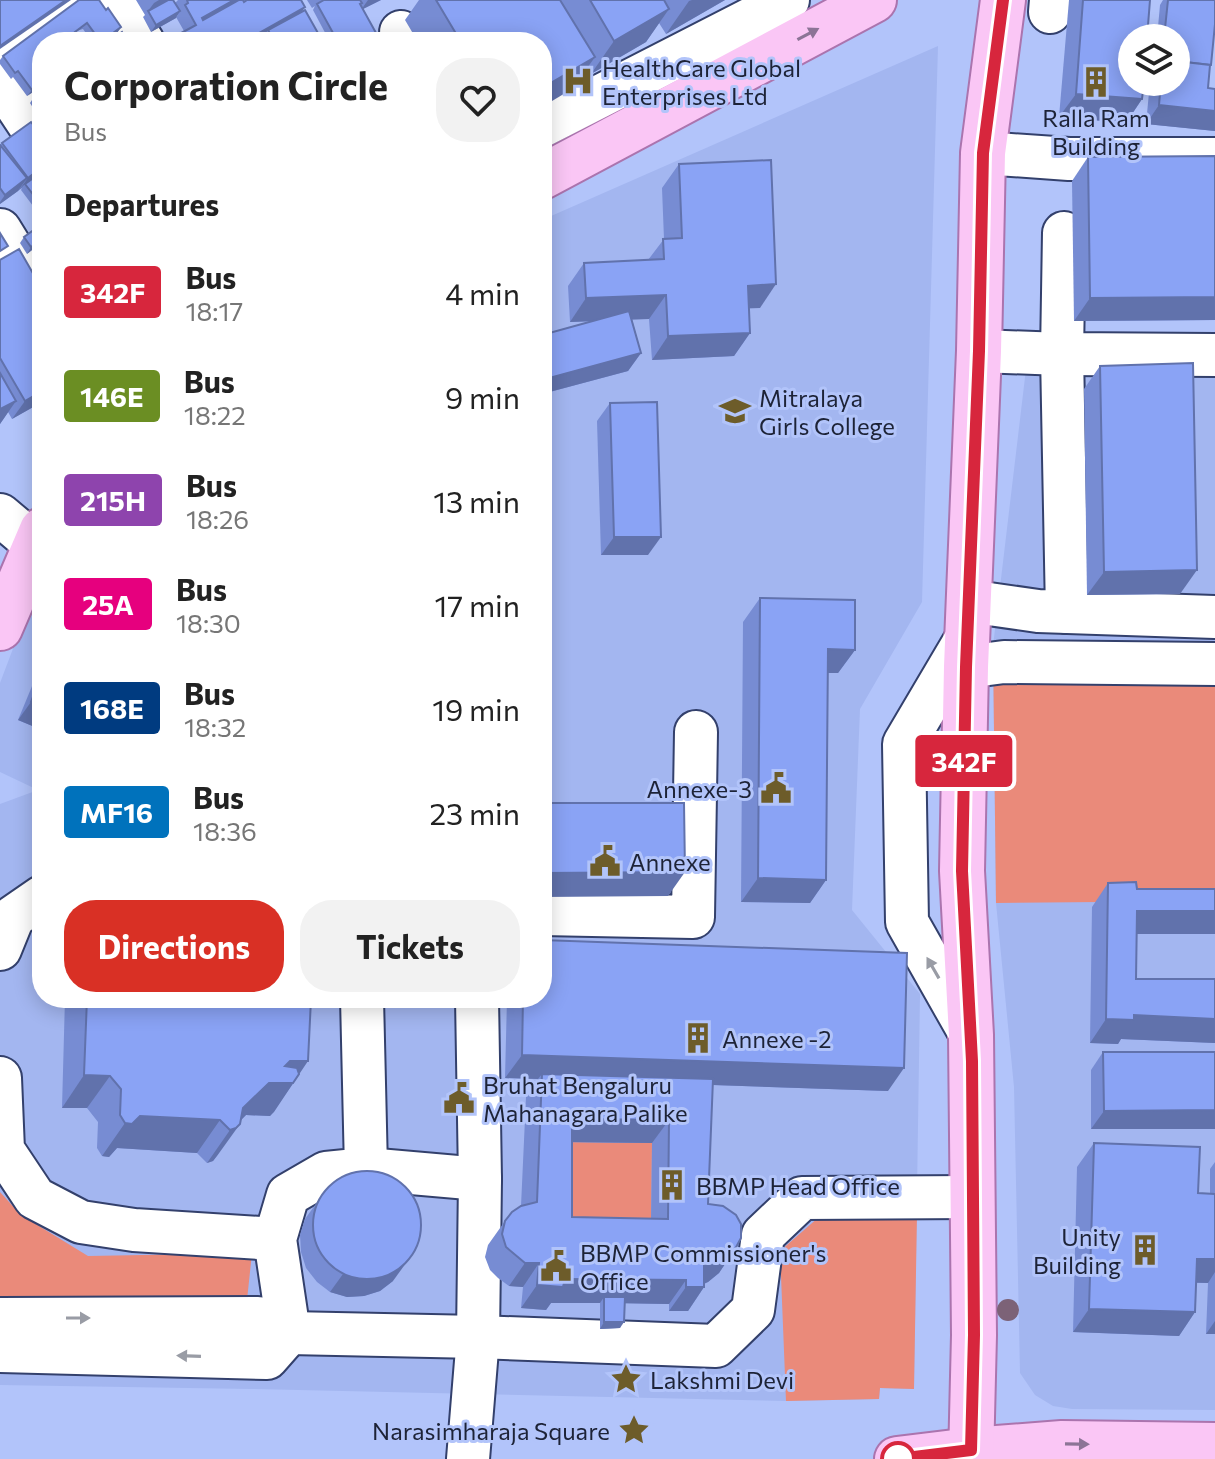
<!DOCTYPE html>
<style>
body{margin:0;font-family:Commissioner,sans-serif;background:#f2f2f2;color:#222;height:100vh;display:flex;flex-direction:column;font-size:30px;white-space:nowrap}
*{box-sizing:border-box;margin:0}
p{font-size:26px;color:#767676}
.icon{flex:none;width:44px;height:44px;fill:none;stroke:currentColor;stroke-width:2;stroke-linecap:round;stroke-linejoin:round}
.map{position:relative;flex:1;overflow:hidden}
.side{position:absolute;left:32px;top:32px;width:520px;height:976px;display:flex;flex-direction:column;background:#fff;border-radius:32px;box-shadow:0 4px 20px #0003}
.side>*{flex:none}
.badge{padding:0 16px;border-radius:6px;font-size:28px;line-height:52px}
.buttons{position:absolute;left:1118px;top:24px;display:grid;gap:16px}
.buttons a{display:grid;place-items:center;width:72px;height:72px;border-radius:50%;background:#fff;box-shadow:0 4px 20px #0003;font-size:40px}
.map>.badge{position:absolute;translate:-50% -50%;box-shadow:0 0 0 4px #fff}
h2{padding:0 32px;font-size:30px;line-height:72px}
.round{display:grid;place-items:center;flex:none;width:84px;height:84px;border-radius:32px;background:#f2f2f2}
.overview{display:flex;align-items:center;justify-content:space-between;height:136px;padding:0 32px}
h1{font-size:38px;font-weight:700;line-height:60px}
.primary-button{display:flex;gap:16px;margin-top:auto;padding:16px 32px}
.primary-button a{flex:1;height:92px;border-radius:32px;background:#d93025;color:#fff;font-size:32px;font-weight:700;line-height:92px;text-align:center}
.primary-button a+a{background:#f2f2f2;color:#222}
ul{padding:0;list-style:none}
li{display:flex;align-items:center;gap:24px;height:104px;padding:0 32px}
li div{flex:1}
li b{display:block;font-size:30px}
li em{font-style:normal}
li .badge{min-width:88px;font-weight:700;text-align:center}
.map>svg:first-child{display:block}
</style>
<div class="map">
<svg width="1215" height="1459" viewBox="0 0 1215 1459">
<rect width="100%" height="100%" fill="#b2c4fa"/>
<!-- built -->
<g fill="#a3b6f0">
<path d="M938,46L922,602L860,709L852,910L920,994L914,1389L880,1388L879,1399L786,1401L251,1389L0,1385V804L38,790L0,772V683L42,572V998H542V220Z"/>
<path d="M1026,369H1215V1410L1072,1409L1053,1406L1035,1395L1020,1373L1014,1087L996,903L993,646Z"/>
</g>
<!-- green -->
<g fill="#ea8a7a">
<path d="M993,646L1215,648V901L996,903Z"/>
<path d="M556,1142L652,1143L651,1242L555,1241Z"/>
<path d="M0,1192L21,1215L88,1256L252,1253L247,1300L0,1304Z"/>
<path d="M917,1214L914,1389L880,1388L879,1399L786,1401L780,1251L819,1217Z"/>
</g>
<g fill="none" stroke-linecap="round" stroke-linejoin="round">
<defs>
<g id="minor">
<path d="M116,0L143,42"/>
<path d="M1050,12L1051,0"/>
<path d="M401,32L406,42"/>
<path d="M0,55L79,0"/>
<path d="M0,81L42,144"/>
<path d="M542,126L788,0"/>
<path d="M983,153L1069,159H1215"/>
<path d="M0,230L42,298"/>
<path d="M1064,233L1062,354L1067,612"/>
<path d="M979,351L1062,354L1215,355"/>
<path d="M0,515L36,545"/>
<path d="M968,601L1038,611L1215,617"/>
<path d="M966,639L904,744L907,922L971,1035"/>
<path d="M966,667L1004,662L1215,664"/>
<path d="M542,914L693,917L696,732"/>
<path d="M0,949L13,917L42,897"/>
<path d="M0,1078L3,1150L35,1198L81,1222L134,1230L275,1239"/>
<path d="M366,1169L480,1179"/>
<path d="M0,1319L258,1318L289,1333L478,1337L716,1346L753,1310L763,1235L802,1198L972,1197"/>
<path d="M0,1351L267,1358L289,1333L275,1239L288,1195L326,1173L366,1169L362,998"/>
<path d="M468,1459L478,1337L480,1179L477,998"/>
</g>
<g id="major">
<path d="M542,177L874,0"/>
<path d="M0,628L42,530"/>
<path d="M897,1459L971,1450L1062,1443L1215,1445"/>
<path d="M971,1459L974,1335L971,1035L962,871L966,667L979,351L983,153L1003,0"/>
</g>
</defs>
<!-- minor casing -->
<use href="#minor" stroke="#33406c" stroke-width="46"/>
<!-- major casing -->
<use href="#major" stroke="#ab74ae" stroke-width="48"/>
<!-- minor -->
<use href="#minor" stroke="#fff" stroke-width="42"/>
<!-- major -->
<use href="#major" stroke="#fac6f5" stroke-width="44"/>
</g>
<!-- trees -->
<circle fill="#7c6277" cx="1008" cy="1310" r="11"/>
<!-- wall -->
<g fill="#778cd3" fill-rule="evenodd">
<path d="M136,0H173L175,3L178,0H301L305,7L302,11L323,42H169L172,38L184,31L176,17L179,13L176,18L151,32L143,17L145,15Z"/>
<path d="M307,0H381L363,9L381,42H330L313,10L315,6L312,8Z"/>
<path d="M419,0H725L666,34L659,23L646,42L591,74L587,67L572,89L542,42H418L405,20Z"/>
<path d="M1069,0H1150L1142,99L1126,123L1059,117Z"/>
<path d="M1163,0H1215L1208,88L1215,89V131L1146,124L1150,82H1176V38H1157L1160,5Z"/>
<path d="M106,10L121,27L117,33L104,42H92L83,29L42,42V86L27,96L13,77L11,79L0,64V60L3,56Z"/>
<path d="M42,92V122L30,103L34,97Z"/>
<path d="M42,136V218L21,190L22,188L0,204V145L2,143Z"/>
<path d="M1215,156V320L1074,321L1072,181L1088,157Z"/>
<path d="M679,164L760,308H749L750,333L734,356L652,360L649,319H632L641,353L628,371L542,394V335L595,321L570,322L568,286L584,263L648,260L664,239L662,188Z"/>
<path d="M24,237L42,242L27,254L20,243Z"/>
<path d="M41,257H42V273L37,263Z"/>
<path d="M0,260L42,289V402L12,419L8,412L0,424Z"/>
<path d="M1100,366L1180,594L1087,595L1084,389Z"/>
<path d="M610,403L648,555H601L597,421Z"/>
<path d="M760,598L855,650L838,673H828L826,880L810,903L741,902L743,622Z"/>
<path d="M42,662V730L18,720Z"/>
<path d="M1108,883L1137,889H1215V934H1136V979H1215V1043L1121,1039L1118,1044L1090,1043L1092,907Z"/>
<path d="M65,998H292L299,1075L270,1116L246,1115L240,1121L213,1161L207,1163L197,1153L117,1148L109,1157L102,1156L97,1148L98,1122L87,1108H62Z"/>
<path d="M507,998H542L888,1091L713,1085L708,1204L735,1249L719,1273L708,1282L704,1284V1287L688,1311H669V1304L625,1303L620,1328L600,1329V1303H551L546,1310L521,1308L523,1287L509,1286L498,1278L490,1270L485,1257L488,1245L505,1221L521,1206L526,1097L538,1079L505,1078ZM572,1142L652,1143L651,1219L572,1217Z"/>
<path d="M1103,1052H1215V1129H1091V1070Z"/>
<path d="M1094,1143L1198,1193L1210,1194V1169L1215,1162V1334H1206L1208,1283H1196L1195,1312L1179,1336L1073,1332L1077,1167Z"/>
<path d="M328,1187L393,1281L380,1291L364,1296L347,1297L330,1292L317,1282L306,1268L301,1252L300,1235L305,1219Z"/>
</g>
<!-- shaded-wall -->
<g fill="#6172ac">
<path d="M66,0H71L0,49V46Z"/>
<path d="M159,0H172L148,11L154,3Z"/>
<path d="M234,0H238L231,9L193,30L202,18Z"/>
<path d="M368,0H381L361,10Z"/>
<path d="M692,0H725L666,34L689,1Z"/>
<path d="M305,7L297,19L268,30L262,38L256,42H243Z"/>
<path d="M669,9L646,42L591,74L614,41Z"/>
<path d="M180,11L176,18L151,32L156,25Z"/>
<path d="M121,27L117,33L104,42H100Z"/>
<path d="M595,57L572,89L542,107V88Z"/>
<path d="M42,83V86L27,96L32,90Z"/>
<path d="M1076,94L1142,99L1126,123L1059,117Z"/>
<path d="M1159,105L1215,111V131L1146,124Z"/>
<path d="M42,167V174L25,184L19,190L28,178Z"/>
<path d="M27,178L18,191L0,204V202L5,195Z"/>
<path d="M42,239V242L27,254L31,247Z"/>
<path d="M776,284L760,308L731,309L748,286Z"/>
<path d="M666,295L649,319L570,322L586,298Z"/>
<path d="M1215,297V320L1074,321L1090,298Z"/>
<path d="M750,333L734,356L652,360L668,336Z"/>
<path d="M641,353L628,371L542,394V380Z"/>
<path d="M42,391V402L12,419L25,401Z"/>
<path d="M16,401L0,424V409Z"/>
<path d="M614,537H661L648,555H601Z"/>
<path d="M1197,570L1180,594L1087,595L1104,572Z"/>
<path d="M828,649L855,650L838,673H812Z"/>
<path d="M31,702L42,706V730L18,720Z"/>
<path d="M685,872L668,896L542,897V873Z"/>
<path d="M758,878L826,880L810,903L741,902Z"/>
<path d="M1137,911H1215V934H1120Z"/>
<path d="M1134,1015L1215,1019V1043L1121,1039L1118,1044L1090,1043L1106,1019Z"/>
<path d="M522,1055L904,1068L888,1091L542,1079V1074L538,1079L505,1078Z"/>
<path d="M290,1061H308L274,1112L270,1116L246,1115L231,1130L240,1124L217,1156L213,1161L207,1163L230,1130L243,1108Z"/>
<path d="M84,1075L110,1076L87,1108H62Z"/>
<path d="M1215,1110V1129H1091L1104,1111Z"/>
<path d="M140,1116L220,1120L197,1153L117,1148L109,1157L102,1156L125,1123Z"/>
<path d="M572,1119L669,1120L652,1143L556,1142Z"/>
<path d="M735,1249L719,1273L708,1282L698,1286L704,1262Z"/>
<path d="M1197,1259H1215V1272L1208,1283L1180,1282Z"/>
<path d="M406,1263L393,1281L380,1291L364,1296L347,1297L330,1292L343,1274Z"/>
<path d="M525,1263H539L523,1287L509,1286Z"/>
<path d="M565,1279L686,1280L669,1304L604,1303V1297L600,1303H551L546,1310L521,1308L537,1285Z"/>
<path d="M686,1287H704L688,1311H669Z"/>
<path d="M1089,1309L1195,1312L1179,1336L1073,1332Z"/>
<path d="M1215,1321V1334H1206Z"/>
<path d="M604,1322H624L620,1328L600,1329Z"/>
</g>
<!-- building -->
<g fill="#8aa3f5" stroke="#6172ac" stroke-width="2" fill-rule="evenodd">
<path d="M0,0H66L0,46Z"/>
<path d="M79,0H99L106,10L108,8L121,27L101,42L87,23L75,32L82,42H42V83L32,90L18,71L15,73L3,56Z"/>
<path d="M168,0H173L180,11L156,25L148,11Z"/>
<path d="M187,0H234L202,18L203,20L239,0H243L244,2L247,0H301L305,7L243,42H174L172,38L196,25L185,5L188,3Z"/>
<path d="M324,0H360L362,3L360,4L381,42H338L317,4Z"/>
<path d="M436,0H560L595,57L542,88V42H461Z"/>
<path d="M590,0H664L669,9L614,41Z"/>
<path d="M1083,0H1150L1147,38H1132V82H1144L1142,99L1076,94Z"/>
<path d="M1168,0H1215V24L1211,65L1176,61V38H1164Z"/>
<path d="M305,10L323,42H275L268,30Z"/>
<path d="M122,32L128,42H109Z"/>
<path d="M265,32L271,42H247Z"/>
<path d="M1176,61L1210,65L1208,88L1215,89V111L1159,105L1161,82H1176Z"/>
<path d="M42,92V109L34,97Z"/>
<path d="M31,122L42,136V167L28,178L2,143Z"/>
<path d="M0,145L27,178L5,195L0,188Z"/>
<path d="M1215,156V297L1090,298L1088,157Z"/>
<path d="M771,160L776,284L748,286L750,333L668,336L666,295L586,298L584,263L664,259L663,239L682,238L679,164Z"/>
<path d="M42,172V206L25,184Z"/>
<path d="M42,224V239L31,247L24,237Z"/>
<path d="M0,233L8,246L0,251Z"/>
<path d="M19,249L42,289V391L25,401L0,358V260Z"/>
<path d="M629,311L641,353L542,380V335Z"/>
<path d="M1193,363L1197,570L1104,572L1100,366Z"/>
<path d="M0,373L16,401L0,409Z"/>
<path d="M657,402L661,537H614L610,403Z"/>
<path d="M760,598L855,600V650L828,649L826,880L758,878Z"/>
<path d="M42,674V706L31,702Z"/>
<path d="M542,803H684L685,872L542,873Z"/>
<path d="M1136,882L1137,889H1215V911H1137L1136,979H1215V1019L1134,1015V1020L1106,1019L1108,883Z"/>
<path d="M542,940L907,953L904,1068L522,1055L523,998H542Z"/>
<path d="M87,998L311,999L308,1061H290L285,1066L297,1068L299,1074L293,1083H269L243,1108L240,1124L236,1128L230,1130L220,1120L140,1116L132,1124L125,1123L120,1115L121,1089L110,1076L84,1075Z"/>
<path d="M1103,1052H1215V1110L1104,1111Z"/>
<path d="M542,1074L713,1079L708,1204L723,1206L736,1215L741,1224V1238L735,1249L725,1258L715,1262H704V1287H686V1280L565,1279L563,1287L537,1285L539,1263H525L506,1247L502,1234L505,1221L512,1212L521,1206L537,1202ZM572,1119L669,1120L668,1219L572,1217Z"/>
<path d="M1094,1143L1200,1147L1198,1193L1215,1194V1259H1197L1195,1312L1089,1309Z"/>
<circle cx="367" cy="1225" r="54"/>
<path d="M604,1297H625L624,1322H604Z"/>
</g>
<!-- one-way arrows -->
<defs><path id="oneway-solid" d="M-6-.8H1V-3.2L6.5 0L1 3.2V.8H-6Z" transform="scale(2)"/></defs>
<g fill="#8c7496">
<use href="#oneway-solid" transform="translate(808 34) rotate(-28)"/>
<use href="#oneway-solid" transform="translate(1077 1444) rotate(1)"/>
</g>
<g fill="#999ca5">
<use href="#oneway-solid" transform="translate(933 968) rotate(-120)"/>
<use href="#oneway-solid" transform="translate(78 1318)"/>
<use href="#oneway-solid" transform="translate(189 1356) rotate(-178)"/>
</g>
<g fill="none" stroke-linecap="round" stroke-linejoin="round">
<defs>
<path id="line" d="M898,1459L971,1450L974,1335L972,1061L962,871L966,667L979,351L983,153L1003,0"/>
</defs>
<!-- line casing -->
<use href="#line" stroke="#fff" stroke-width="18"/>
<!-- line -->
<use href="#line" stroke="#d7263d" stroke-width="12"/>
</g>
<!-- icons -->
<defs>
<symbol id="hospital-bare" viewBox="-9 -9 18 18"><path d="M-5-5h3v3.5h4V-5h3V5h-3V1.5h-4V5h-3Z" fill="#6d5c2a" stroke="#b2c4fa" stroke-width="2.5" paint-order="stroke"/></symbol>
<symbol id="building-bare" viewBox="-9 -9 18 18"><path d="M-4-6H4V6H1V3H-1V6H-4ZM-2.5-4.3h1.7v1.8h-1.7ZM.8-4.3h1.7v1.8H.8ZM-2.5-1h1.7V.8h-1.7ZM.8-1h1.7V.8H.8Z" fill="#6d5c2a" stroke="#b2c4fa" stroke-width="2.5" paint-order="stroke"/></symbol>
<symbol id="school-bare" viewBox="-9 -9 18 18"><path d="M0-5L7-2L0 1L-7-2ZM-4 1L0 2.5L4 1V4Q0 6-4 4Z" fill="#6d5c2a" stroke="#b2c4fa" stroke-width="2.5" paint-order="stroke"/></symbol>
<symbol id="civic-bare" viewBox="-9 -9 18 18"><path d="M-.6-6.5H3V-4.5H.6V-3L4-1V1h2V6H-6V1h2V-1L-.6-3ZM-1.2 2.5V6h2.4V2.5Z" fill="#6d5c2a" stroke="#b2c4fa" stroke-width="2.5" paint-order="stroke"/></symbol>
<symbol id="sight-bare" viewBox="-9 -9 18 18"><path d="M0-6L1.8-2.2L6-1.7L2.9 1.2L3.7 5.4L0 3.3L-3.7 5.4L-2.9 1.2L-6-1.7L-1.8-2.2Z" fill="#6d5c2a" stroke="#b2c4fa" stroke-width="2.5" paint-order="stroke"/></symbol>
</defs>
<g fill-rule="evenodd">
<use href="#hospital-bare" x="556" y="59" width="44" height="44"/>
<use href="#building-bare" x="1074" y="60" width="44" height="44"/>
<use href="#school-bare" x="713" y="389" width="44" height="44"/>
<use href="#civic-bare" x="754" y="766" width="44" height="44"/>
<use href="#civic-bare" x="583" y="839" width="44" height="44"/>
<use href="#building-bare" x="676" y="1016" width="44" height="44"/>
<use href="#civic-bare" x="437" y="1076" width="44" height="44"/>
<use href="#building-bare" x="650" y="1163" width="44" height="44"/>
<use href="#building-bare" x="1123" y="1228" width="44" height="44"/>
<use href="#civic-bare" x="534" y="1244" width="44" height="44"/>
<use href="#sight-bare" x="604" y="1357" width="44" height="44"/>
<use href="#sight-bare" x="612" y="1408" width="44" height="44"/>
</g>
<!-- markers -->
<circle fill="#fff" stroke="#d7263d" stroke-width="4" cx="898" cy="1459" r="16"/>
<g text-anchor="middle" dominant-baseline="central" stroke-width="6" stroke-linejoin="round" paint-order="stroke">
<!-- poi labels -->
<g font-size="24" fill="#1d2337" stroke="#b2c4fa" text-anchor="start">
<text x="602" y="67">HealthCare Global<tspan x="602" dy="28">Enterprises Ltd</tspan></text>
<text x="1096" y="117" text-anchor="middle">Ralla Ram<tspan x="1096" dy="28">Building</tspan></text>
<text x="759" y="397">Mitralaya<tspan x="759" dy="28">Girls College</tspan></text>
<text x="752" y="788" text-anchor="end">Annexe-3</text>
<text x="629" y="861">Annexe</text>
<text x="722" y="1038">Annexe -2</text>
<text x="483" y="1084">Bruhat Bengaluru<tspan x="483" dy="28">Mahanagara Palike</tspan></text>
<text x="696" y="1185">BBMP Head Office</text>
<text x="1121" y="1236" text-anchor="end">Unity<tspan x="1121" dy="28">Building</tspan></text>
<text x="580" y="1252">BBMP Commissioner's<tspan x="580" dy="28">Office</tspan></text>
<text x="650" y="1379">Lakshmi Devi</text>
<text x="610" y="1430" text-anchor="end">Narasimharaja Square</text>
</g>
</g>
</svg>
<div class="buttons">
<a><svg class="icon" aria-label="layers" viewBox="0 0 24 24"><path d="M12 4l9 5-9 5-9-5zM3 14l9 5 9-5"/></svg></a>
</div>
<b class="badge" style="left:964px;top:761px;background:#d7263d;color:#fff">342F</b>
<section class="side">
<div class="overview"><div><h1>Corporation Circle</h1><p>Bus</p></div><a class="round"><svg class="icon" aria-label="heart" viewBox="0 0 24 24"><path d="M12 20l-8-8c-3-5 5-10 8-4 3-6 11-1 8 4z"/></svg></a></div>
<h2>Departures</h2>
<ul>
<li><span class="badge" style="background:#d7263d;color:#fff">342F</span><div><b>Bus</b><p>18:17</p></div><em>4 min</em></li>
<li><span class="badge" style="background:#6b8e23;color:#fff">146E</span><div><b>Bus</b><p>18:22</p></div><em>9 min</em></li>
<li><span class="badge" style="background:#8e44ad;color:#fff">215H</span><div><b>Bus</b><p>18:26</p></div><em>13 min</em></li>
<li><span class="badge" style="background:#e6007e;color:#fff">25A</span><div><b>Bus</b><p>18:30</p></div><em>17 min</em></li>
<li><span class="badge" style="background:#003b80;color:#fff">168E</span><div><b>Bus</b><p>18:32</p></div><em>19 min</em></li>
<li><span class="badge" style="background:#0072bc;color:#fff">MF16</span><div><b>Bus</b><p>18:36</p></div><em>23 min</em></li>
</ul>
<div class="primary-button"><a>Directions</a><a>Tickets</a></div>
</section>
</div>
